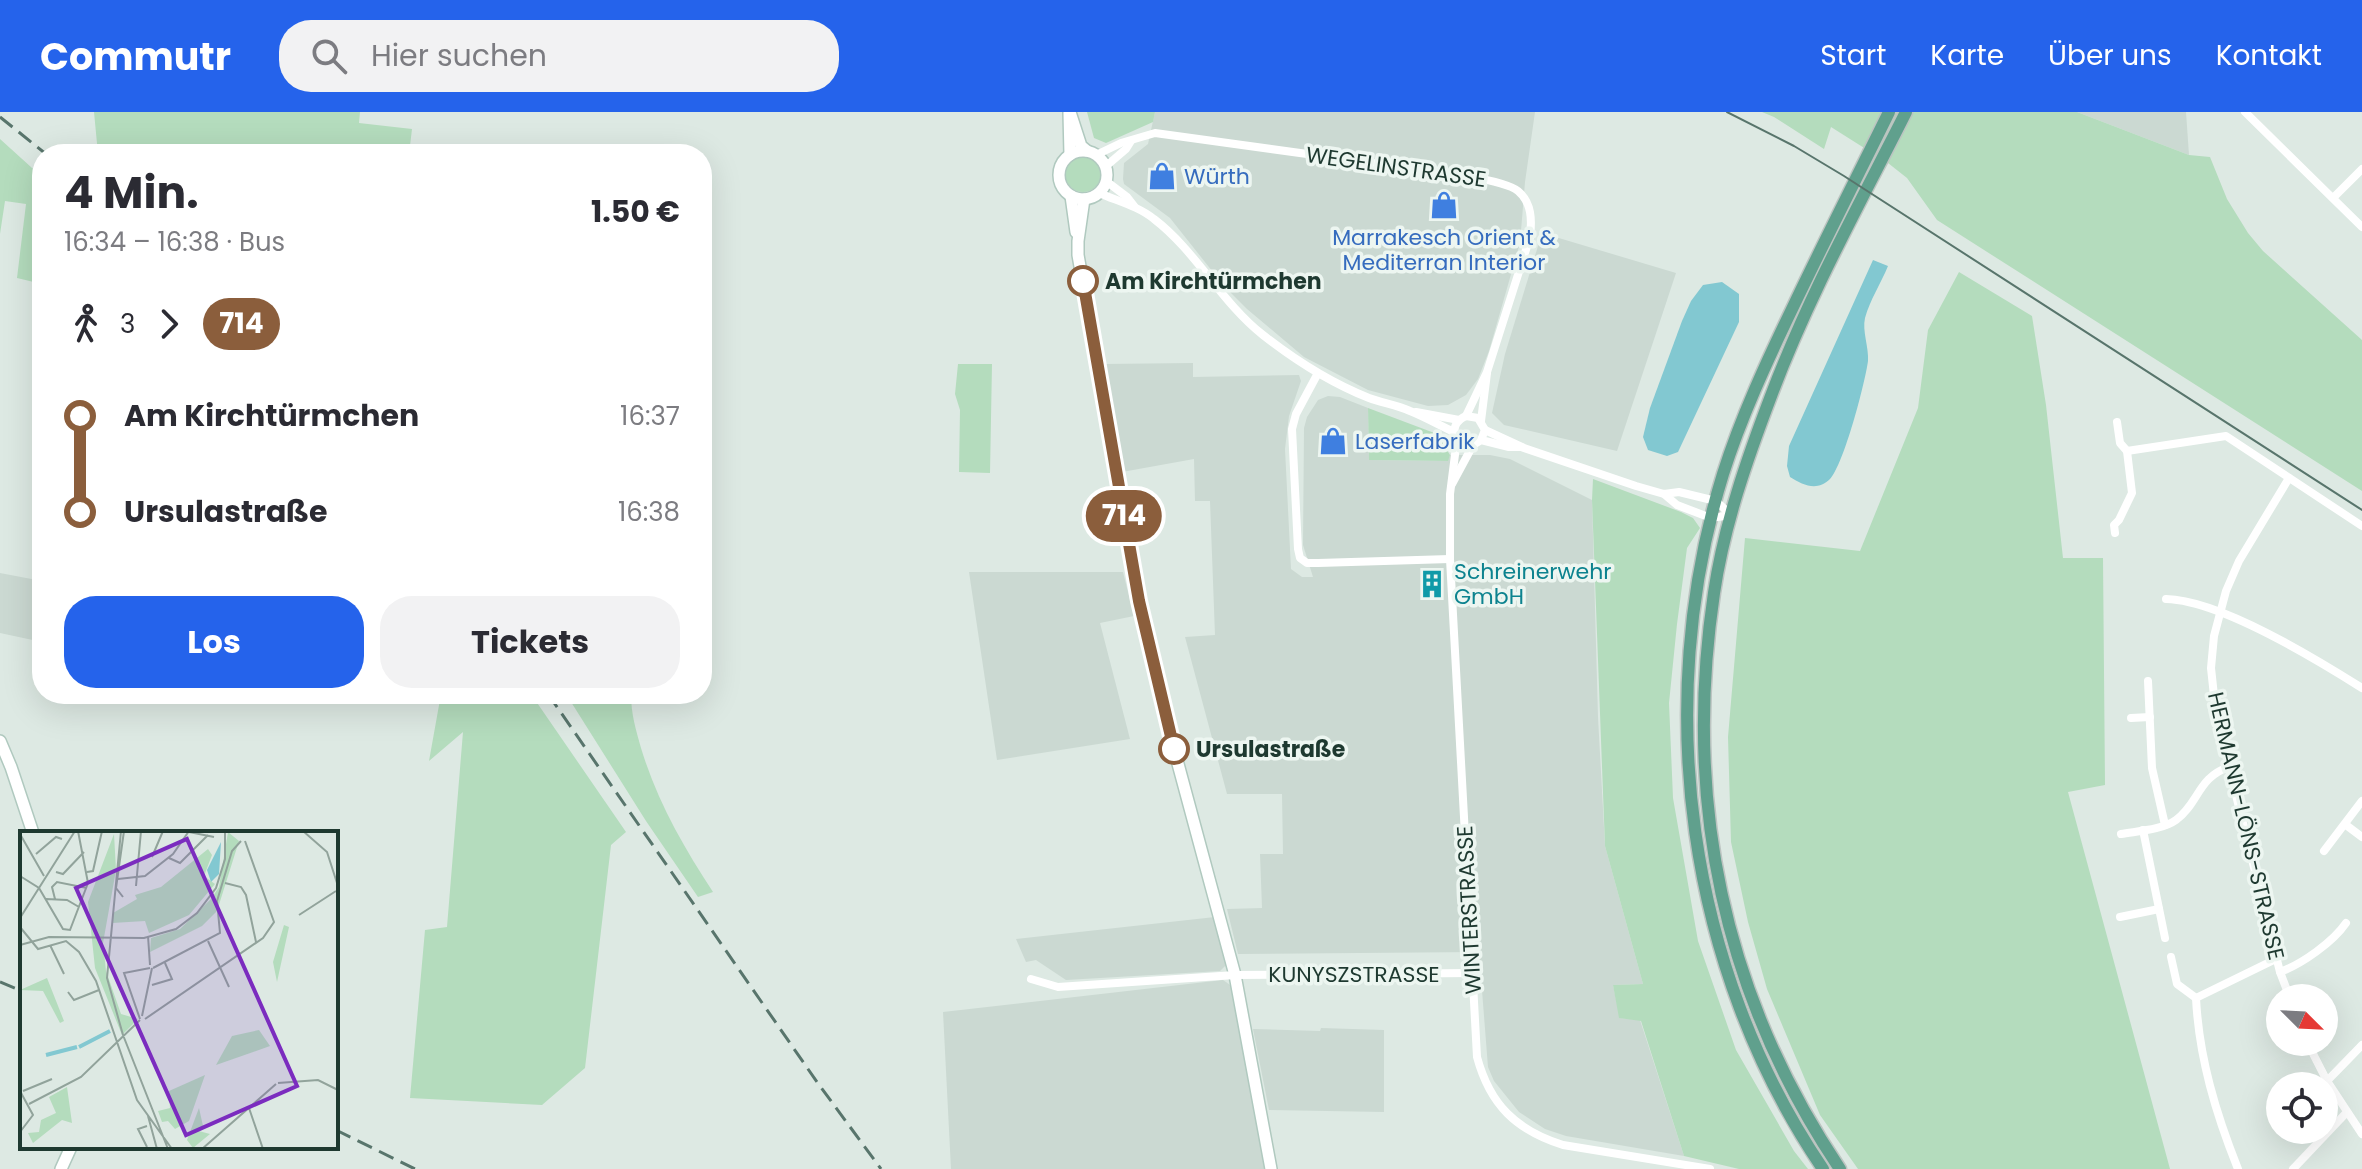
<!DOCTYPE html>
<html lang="de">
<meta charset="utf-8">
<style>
body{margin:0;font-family:Poppins,sans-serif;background:#f2f2f3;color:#2b2b33;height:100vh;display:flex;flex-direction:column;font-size:30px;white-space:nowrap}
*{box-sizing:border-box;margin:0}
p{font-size:26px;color:#7c7c81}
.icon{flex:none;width:44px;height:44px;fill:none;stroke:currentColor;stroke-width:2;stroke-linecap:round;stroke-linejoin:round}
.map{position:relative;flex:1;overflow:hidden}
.details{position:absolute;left:32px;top:32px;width:680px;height:560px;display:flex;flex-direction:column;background:#fff;border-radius:32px;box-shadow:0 8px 32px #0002}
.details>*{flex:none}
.badge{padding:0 16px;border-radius:26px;font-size:28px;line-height:52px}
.needle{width:52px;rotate:114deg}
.buttons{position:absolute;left:2266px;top:872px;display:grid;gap:16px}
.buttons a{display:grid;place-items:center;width:72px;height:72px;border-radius:50%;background:#fff;box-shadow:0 8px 32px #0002;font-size:40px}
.map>.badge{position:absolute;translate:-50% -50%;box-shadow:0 0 0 4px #fff}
.legs{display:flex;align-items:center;gap:12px;height:88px;padding:0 32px;font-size:26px}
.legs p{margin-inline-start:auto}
.summary{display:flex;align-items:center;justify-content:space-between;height:136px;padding:0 32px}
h1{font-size:44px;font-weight:700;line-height:60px}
.button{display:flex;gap:16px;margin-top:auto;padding:16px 32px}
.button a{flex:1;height:92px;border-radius:32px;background:#2563eb;color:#fff;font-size:32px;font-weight:700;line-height:92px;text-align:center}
.button a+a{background:#f2f2f3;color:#2b2b33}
ul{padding:0 32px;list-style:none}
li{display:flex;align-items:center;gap:28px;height:96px;font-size:30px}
li i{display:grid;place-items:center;width:12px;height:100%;margin:0 10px;background:currentColor}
li i::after{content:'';width:20px;height:20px;margin:-10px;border:6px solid;border-radius:50%;background:#fff}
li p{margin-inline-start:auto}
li:first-child i{background:linear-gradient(#0000 50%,currentColor 0)}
li:last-child i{background:linear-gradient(currentColor 50%,#0000 0)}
header{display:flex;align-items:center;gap:48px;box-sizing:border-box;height:112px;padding:0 40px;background:#2563eb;color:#fff}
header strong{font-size:38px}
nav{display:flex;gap:44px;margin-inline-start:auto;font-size:28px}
.search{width:560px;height:72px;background:#f2f2f3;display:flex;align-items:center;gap:20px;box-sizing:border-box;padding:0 28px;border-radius:32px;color:#7c7c81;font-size:30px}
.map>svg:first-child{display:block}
</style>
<header>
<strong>Commutr</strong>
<div class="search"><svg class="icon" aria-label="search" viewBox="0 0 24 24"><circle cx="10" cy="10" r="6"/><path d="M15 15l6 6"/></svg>Hier suchen</div>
<nav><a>Start</a><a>Karte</a><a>Über uns</a><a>Kontakt</a></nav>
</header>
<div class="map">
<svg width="2362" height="1057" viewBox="0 0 2362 1057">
<rect width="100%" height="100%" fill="#dde9e3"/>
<!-- built -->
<g fill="#cbd9d2">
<path d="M1155,0H1535L1525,70L1520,131L1489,239L1478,267L1466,283L1448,293L1428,294L1368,278L1304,245L1247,197L1224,174L1170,106L1124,72L1123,67L1124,51L1148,32Z"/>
<path d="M2077,0H2186L2189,43Z"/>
<path d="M1542,121L1676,161L1617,339L1504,313L1492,301L1505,242Z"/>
<path d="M1193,251V265L1299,263L1301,269L1289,304L1285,337L1291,457L1302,465H1313L1303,433L1304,316L1307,305L1318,288L1328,284L1340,285L1368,296L1369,348L1447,349L1450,343H1490L1510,347L1592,388L1598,605L1605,734L1643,872L1613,873L1620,906L1640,908L1684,1044L1566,1024L1545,1017L1519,1000L1494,969L1488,955L1479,840L1238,842L1227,797L1262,796L1260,742H1283L1282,682H1227L1185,525L1215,523L1210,389H1195L1194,347L1122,360L1103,252Z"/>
<path d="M969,460H1123L1134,504L1100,511L1130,627L997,648Z"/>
<path d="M0,461L42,469V530L0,521Z"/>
<path d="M1215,805L1227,852L1220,859L1066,868L1036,848L1026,850L1016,827Z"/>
<path d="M1223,868L1233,875L1262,1027L1265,1057H951L943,900Z"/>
<path d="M1321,916L1384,918V1000L1269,998L1253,917L1320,919Z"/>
</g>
<!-- green -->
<g fill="#b4dcbd">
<path d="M94,0H360L359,11L412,17L409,42H98Z"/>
<path d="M1087,0H1155L1153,10L1106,31L1094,26Z"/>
<path d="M1762,0H2077L2189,43L2210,45L2227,87L2248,121L2263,139L2362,228V379L1937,108L1907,66L1888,51L1831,15L1824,37L1774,5Z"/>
<path d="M0,27L42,65V172L17,166L26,92L5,89L0,122Z"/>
<circle cx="1083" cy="62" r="18"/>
<path d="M1959,160L2032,204L2046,293L2063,446H2103L2105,673L2068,680L2170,1057H1858L1820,1003L1767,877L1748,810L1731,730L1728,625L1745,426L1860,439L1918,296L1928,218Z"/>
<path d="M958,252H992L990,361L959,360L960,298L955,282Z"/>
<path d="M1368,296L1437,322L1450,343L1448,349L1369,348Z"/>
<path d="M1593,367L1681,400L1693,406L1700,416L1687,436L1677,512L1669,591L1673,686L1698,829L1736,938L1794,1039L1808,1057H1739L1684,1044L1641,909L1619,906L1613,873L1643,872L1605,734L1592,388Z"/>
<path d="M441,582H531L626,720L611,733L585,956L542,993L410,986L425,818L447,815L463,620L429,649Z"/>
<path d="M566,582H631C631,602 636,618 641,636C657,689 683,734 713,780L698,785L646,709Z"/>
</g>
<!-- water -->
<g fill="#82c8d1">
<path d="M1873,148L1888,154C1881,171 1870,188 1865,206C1862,219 1869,235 1868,249C1865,271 1844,352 1830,367C1817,380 1803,373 1790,365L1787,354L1789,334Z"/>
<path d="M1722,170L1739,182V210L1678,340L1667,344L1648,338L1643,325L1650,296L1682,209L1691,189L1703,173Z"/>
</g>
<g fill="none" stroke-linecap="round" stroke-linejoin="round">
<defs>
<g id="secondary">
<path d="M1070,0L1081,34L1087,39"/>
<path d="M1069,1L1070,43"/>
<circle cx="1083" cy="63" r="24"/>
<path d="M1071,84L1076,120"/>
<path d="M1084,87L1078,129V143L1139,489L1174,637L1235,863L1271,1057"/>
<path d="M0,629L11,655L33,721"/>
<path d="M61,1057L71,1035"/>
</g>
<g id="primary">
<path d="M1823,1057C1687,857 1652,592 1723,362C1741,305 1767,249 1793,195C1824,130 1857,65 1889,0"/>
<path d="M1840,1057C1723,883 1683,688 1714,481C1724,413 1747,347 1771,284C1808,185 1859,93 1906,0"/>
</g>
</defs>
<!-- secondary casing -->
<use href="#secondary" stroke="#b0c9bf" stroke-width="14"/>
<!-- primary casing -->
<use href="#primary" stroke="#bcc4c1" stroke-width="15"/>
<!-- street -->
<g stroke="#fff" stroke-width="8">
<path d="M2245,0L2362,115"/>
<path d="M1096,43L1121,31L1155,21C1230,32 1305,42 1380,52C1407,56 1501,65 1518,79C1532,91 1532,108 1530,125L1487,260L1466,304"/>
<path d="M1105,55L1126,37L1131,29"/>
<path d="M1106,69L1127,85L1134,94"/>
<path d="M1099,81C1117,89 1138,94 1154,107C1196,139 1221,190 1263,223C1295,248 1331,271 1369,286C1382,291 1397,293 1410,299C1425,305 1439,313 1454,320"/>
<path d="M2333,86L2362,57"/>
<path d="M1318,261L1296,302L1292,317L1298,437L1300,446L1307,451H1318L1450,447"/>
<path d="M1416,300L1459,308"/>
<path d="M1481,309L1487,261"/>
<path d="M1485,318L1524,336L1636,374L1664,382L1679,380L1716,389L1731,403"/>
<path d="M1457,327L1450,382V447L1477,945C1490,993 1516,1018 1563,1033L1710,1057"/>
<path d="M1481,328L1485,318L1478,306L1466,304C1457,308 1453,314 1455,324L1464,333H1473L1481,328L1509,335H1521"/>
<path d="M2127,339L2226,324L2362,414"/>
<path d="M2289,366L2239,449L2226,479L2214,524L2211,556L2215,593L2229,655L2280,860L2290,886"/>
<path d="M1452,372L1473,333"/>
<path d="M1664,382L1677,393L1711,406L1731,403"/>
<path d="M2115,421L2114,413L2119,408L2132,381L2127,339L2120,331L2117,310"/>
<path d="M2166,487C2220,488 2316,547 2362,576"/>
<path d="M2148,569L2152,656L2165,713"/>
<path d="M2131,606L2150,605"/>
<path d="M2346,713L2362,725"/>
<path d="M2143,718L2165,826"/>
<path d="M2121,722C2138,719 2162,718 2176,708C2199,691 2198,665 2229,655"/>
<path d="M2324,739L2362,689"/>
<path d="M2120,805L2159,797"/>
<path d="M2171,845L2177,872L2196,886"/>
<path d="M2280,860C2302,852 2333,830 2346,811"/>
<path d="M1031,867L1058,875L1235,863L1473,861"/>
<path d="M2307,930L2327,969L2362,1022"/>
<path d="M2327,969L2362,933"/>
<path d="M2238,1057C2216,1002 2199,946 2196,886L2278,846"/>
<path d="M2293,1057L2347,1000"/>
</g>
<!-- secondary -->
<use href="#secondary" stroke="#fff" stroke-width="11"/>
<!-- primary -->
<use href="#primary" stroke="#60a08d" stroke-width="12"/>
<!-- tram -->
<path stroke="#58756c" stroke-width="2" d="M1727,0L1794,34L1844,64L2362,398"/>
<!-- rail -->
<g stroke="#58756c" stroke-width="3" stroke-dasharray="16 8" stroke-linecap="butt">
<path d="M0,5L46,42"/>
<path d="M548,582L817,970L881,1057"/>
<path d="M0,870L22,879"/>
<path d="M336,1018L415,1057"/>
</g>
</g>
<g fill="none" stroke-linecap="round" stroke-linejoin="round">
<defs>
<path id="line-1" d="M1083,169L1139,489L1174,637"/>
</defs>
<!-- line-1 casing -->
<use href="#line-1" stroke="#fff" stroke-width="18"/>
<!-- line-1 -->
<use href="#line-1" stroke="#8b5e3c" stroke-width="12"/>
</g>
<!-- icons -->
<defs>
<symbol id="shop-bare" viewBox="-9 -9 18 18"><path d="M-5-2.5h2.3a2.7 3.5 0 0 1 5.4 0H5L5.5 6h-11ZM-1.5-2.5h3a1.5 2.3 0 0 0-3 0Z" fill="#3f7fe0" stroke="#edf6f1" stroke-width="2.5" paint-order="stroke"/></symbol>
<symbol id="building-bare" viewBox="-9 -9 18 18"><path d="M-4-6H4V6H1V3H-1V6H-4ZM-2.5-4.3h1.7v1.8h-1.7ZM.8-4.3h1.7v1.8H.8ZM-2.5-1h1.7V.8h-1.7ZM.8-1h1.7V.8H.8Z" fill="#0f9aa8" stroke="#edf6f1" stroke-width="2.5" paint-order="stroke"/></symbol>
</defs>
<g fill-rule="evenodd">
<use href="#shop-bare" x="1142" y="44" width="40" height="40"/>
<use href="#shop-bare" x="1424" y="73" width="40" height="40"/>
<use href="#shop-bare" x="1313" y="309" width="40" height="40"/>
<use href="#building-bare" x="1412" y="452" width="40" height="40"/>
</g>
<!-- markers -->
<g fill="#fff" stroke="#8b5e3c" stroke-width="4">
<circle cx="1083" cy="169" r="14"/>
<circle cx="1174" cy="637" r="14"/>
</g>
<g text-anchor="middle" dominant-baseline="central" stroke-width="7" stroke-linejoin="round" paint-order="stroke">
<!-- street labels -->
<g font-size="22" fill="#1e3930" stroke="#edf6f1">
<text transform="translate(1396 55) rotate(8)">WEGELINSTRASSE</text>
<text transform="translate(2246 714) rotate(77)">HERMANN-LÖNS-STRASSE</text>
<text transform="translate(1469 798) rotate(-93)">WINTERSTRASSE</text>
<text x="1354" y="862">KUNYSZSTRASSE</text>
</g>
<!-- shop labels -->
<g font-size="22" fill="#366cbe" stroke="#edf6f1" text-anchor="start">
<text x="1184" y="64">Würth</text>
<text x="1444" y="125" text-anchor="middle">Marrakesch Orient &amp;<tspan x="1444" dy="25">Mediterran Interior</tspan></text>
<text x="1355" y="329">Laserfabrik</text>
</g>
<!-- stop labels -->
<g font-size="22" font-weight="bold" fill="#1e3930" stroke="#edf6f1" text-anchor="start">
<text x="1105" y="169">Am Kirchtürmchen</text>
<text x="1196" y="637">Ursulastraße</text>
</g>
<!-- culture labels -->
<g font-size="22" fill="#0d838f" stroke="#edf6f1" text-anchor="start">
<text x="1454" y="459">Schreinerwehr<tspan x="1454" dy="25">GmbH</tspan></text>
</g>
</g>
<!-- overview -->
<g transform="translate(20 719)">
<rect width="318" height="318" fill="#dde9e3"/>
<path d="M208,1L219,10L197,80L182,95L130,121L131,107L160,98L191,68L199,56ZM94,3L96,39L83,112L86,140L101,183L118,188L102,204L75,137L68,71ZM188,18L192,24L184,45L195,53L169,84L129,102L125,90L92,92L93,82L117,68L115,64L141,56ZM264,94L269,96L257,151L253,131ZM27,147L44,190L40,192L23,160L0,159ZM239,199L250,215L196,234L212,205ZM185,244L169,290L155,298L148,290L142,291L138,280L150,277L149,260ZM47,256L52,292L42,289L13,312L8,302L19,301L21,289L36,282L29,266ZM179,277L183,295L175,299L190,303L173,317L167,309Z" fill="#b4dcbd"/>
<path d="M201,11L199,43L191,51L187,39Z" fill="#82c8d1"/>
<path fill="none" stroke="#82c8d1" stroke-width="4" d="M59,216L90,200M26,224L57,216"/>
<path fill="none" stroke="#91a39b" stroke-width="2" d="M101,0L87,147L103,204L148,318M283,0L307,21L317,52M169,1L194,6M0,3L24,45M16,23L36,6L42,8M132,26L143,0M149,27L160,32L188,4M36,41L43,43L64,21M67,41L73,40L82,0M0,45L19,57L43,98L50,99L68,52L58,0M98,48L125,45L153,23L169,0M205,52L221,56L226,64L236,111M116,55L121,0M103,66L96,57L104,0M26,68L47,69L59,76M35,68L32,56L37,51L67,57M279,84L316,60M0,87L55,0M0,96L18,118L46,110L59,121L76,150L117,269L152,318M128,105L130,134M188,110L209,156M0,114L29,106L124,107L156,98L177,82L196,57L205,28V0M30,114L44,143M133,137L200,102L197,70L212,20L221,10M132,154L152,148L145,132M48,161L54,169L79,159M122,185L132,137M120,188L104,142L130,137M125,188L243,107L254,91L225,10M258,252L298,249L318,259M0,260L13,284L0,301M3,260L32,248M9,273L61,246L120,189M229,277L243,318M128,285L137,318M127,316L118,298L127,295M182,318L256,253"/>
<path fill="#7b2cbf" fill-opacity="0.15" stroke="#7b2cbf" stroke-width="4" d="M167,8L277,255L166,304L56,57Z"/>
<rect width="318" height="318" fill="none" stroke="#1e3930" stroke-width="4"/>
</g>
</svg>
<div class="buttons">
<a><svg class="needle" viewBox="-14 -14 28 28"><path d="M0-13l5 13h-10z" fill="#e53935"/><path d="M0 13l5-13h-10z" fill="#7c7c81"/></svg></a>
<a><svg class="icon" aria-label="locate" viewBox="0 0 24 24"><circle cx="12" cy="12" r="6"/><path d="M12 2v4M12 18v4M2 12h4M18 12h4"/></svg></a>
</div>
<b class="badge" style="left:1124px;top:404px;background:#8b5e3c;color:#fff">714</b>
<section class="details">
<div class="summary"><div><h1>4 Min.</h1><p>16:34 – 16:38 · Bus</p></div><b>1.50 €</b></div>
<div class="legs"><svg class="icon" aria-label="walk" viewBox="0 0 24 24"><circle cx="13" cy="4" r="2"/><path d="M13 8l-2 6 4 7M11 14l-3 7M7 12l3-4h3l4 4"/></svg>3<svg class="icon" aria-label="forward" viewBox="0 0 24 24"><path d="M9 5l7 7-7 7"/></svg><b class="badge" style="background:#8b5e3c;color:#fff">714</b></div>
<ul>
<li><i style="color:#8b5e3c"></i><b>Am Kirchtürmchen</b><p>16:37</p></li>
<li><i style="color:#8b5e3c"></i><b>Ursulastraße</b><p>16:38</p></li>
</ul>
<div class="button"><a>Los</a><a>Tickets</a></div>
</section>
</div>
